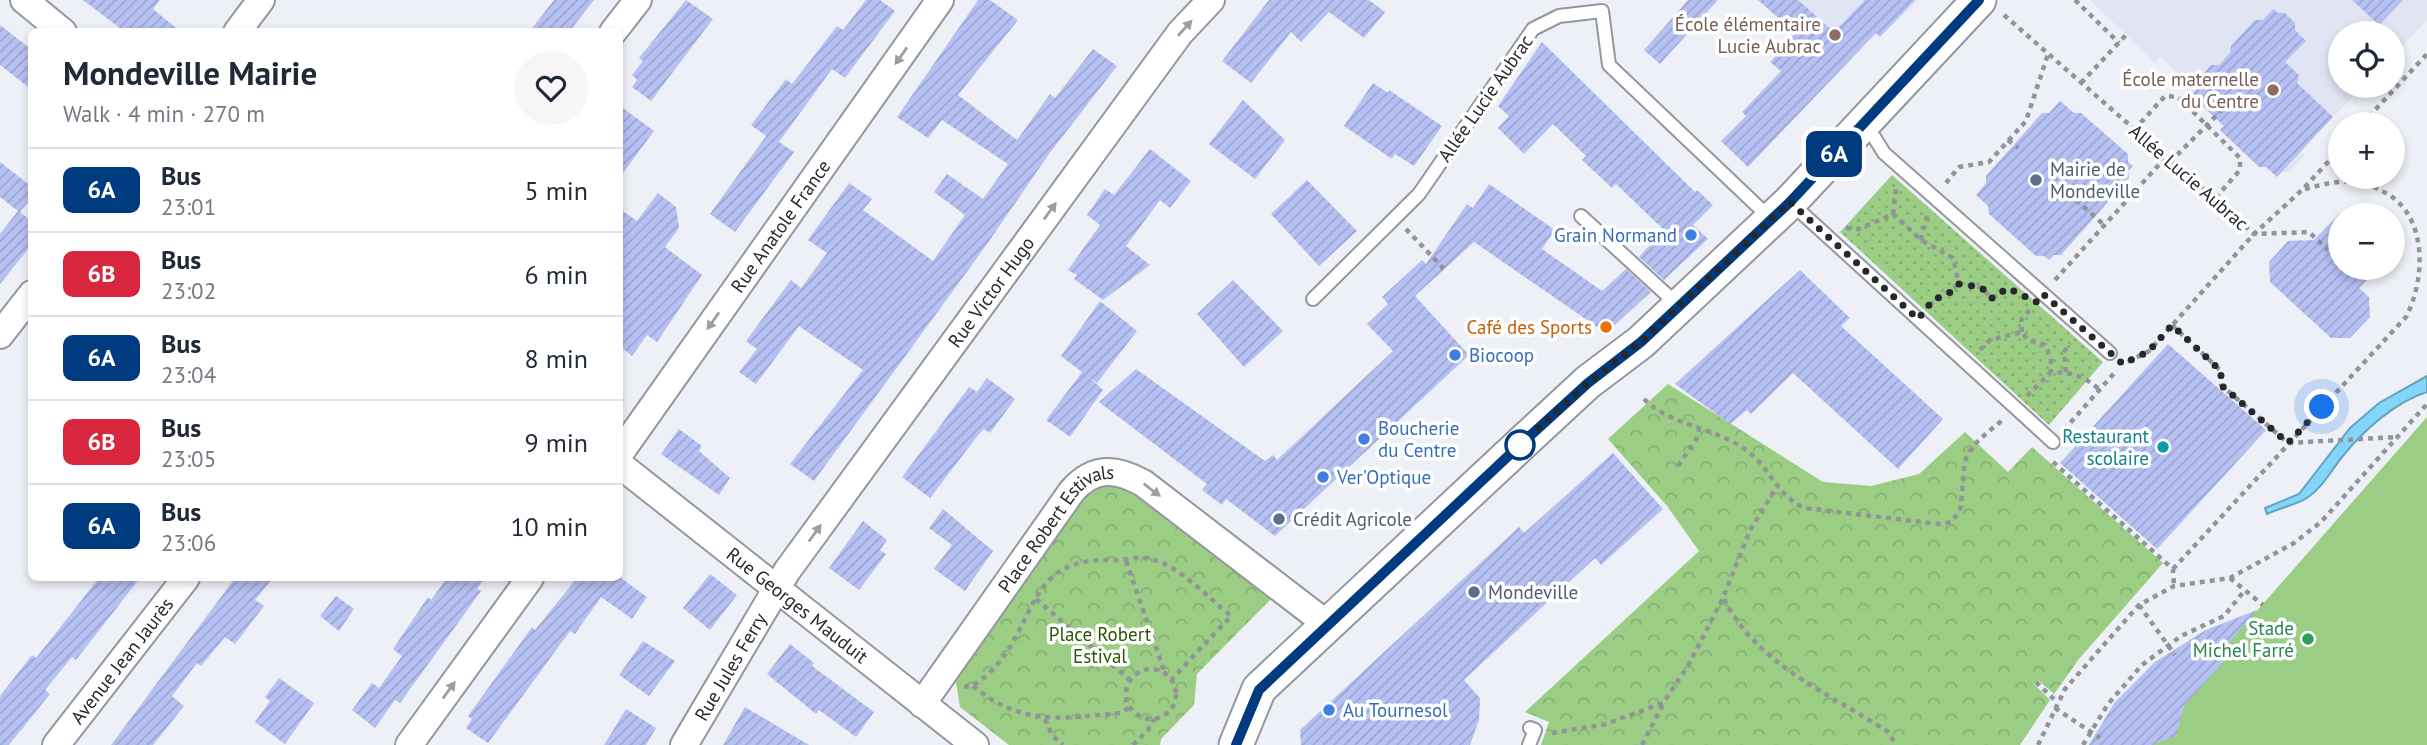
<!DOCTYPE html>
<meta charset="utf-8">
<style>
body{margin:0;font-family:"PT Sans",sans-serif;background:#f6f6f7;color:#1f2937;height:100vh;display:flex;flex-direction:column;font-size:26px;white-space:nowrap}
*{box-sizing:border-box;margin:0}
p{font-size:23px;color:#747a83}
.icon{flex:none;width:38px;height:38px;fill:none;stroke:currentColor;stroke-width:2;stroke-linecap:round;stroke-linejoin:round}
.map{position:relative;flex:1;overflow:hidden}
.panel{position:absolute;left:28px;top:28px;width:595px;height:553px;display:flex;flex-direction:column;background:#fff;border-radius:10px;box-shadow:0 4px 10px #0003}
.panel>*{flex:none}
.badge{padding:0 14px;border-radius:10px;font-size:24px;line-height:46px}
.controls{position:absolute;left:2328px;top:21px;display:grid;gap:14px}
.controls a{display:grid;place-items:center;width:77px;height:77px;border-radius:50%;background:#fff;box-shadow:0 4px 10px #0003;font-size:35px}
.you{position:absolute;width:35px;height:35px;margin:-18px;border:5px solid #fff;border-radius:50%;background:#1a73e8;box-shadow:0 0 0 10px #1a73e833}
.map>.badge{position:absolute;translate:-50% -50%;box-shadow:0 0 0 4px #fff}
.round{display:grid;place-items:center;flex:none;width:74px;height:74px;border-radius:37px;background:#f6f6f7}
.summary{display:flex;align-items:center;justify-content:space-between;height:119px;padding:0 35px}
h1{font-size:33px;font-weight:800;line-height:52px}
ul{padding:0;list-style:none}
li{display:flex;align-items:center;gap:21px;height:84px;padding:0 35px;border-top:2px solid #e0e1e3}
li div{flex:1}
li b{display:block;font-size:26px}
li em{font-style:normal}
li .badge{min-width:77px;font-weight:700;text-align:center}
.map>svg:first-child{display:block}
</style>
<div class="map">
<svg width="2427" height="745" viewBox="0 0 2427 745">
<defs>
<pattern id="grass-dots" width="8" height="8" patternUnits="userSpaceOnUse" patternTransform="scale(1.75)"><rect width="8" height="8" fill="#9ccd84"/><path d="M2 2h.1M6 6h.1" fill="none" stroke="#86b072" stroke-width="1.8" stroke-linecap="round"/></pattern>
<pattern id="forest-crowns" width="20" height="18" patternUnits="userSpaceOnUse" patternTransform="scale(1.75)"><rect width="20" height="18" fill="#9ccd84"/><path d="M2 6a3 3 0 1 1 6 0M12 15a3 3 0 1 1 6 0" fill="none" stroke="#86b072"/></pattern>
<pattern id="building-hatch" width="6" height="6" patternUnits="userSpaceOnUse" patternTransform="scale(1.75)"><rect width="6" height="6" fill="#b6c0f3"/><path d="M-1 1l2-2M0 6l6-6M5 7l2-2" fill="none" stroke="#9ca5d0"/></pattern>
</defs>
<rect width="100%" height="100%" fill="#eef0f7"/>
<!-- built -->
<g fill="#e1e4f3">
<path d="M1758,0H1919L1880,37L1876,33L1838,72Z"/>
<path d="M2090,0H2427V20L2392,56V33H2340V86H2363L2306,145L2290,140L2305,155L2289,172H2281L2277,177L2266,167H2259L2220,130L2223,126L2175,80L2179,75L2161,57L2155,63Z"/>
</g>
<!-- grass -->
<path fill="url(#grass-dots)" d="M1892,175L2103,362L2049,425L1840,232Z"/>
<!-- forest -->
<g fill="url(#forest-crowns)">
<path d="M1668,384L1823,482L1871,486L1919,474L1965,432L2008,472L2032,447L2163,563L2079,659L2054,694L2038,680L2034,684L2050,700L2020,745H1541L1549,722L1525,712L1699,551L1667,506L1608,439Z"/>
<path d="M1105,483L1121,486L1136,495L1272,598L1197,674L1194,705L1161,739L1160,745H1009L960,707L955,677L1081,495Z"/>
</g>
<!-- pitch -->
<path fill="#9ccd84" d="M2427,417V745H2089L2116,702L2155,662L2206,630L2255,613Z"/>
<!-- water -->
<path fill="#81d6fa" stroke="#66a2bc" stroke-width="2" d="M2427,376V392C2395,402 2363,431 2342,457C2331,471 2322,488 2307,498C2296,505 2279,508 2267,514L2265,508L2299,494L2350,428L2379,403Z"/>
<!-- building -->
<g fill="url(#building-hatch)">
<path d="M83,0H160L153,9L181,32H125Z"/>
<path d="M554,0H594L569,32H529Z"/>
<path d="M686,0L713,19L651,101L632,87L637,80L632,75L643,61L639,58Z"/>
<path d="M866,0H880L895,11L845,78L832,69L779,142L794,152L735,232L710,214L766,136L751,125L786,79L792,84L837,26L843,30Z"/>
<path d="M978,0H990L1018,20L958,95L1017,140L1050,94L1055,98L1093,49L1117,66L1049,154L985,247L814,481L790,464L863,370L799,326L756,384L739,372L757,349L746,341L791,280L801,288L827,253L808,240L849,183L872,199L863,210L933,261L965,215L934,192L947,174L983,199L1008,164L942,120L928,138L897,117Z"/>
<path d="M1269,0H1369L1385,12L1364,38L1329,12L1301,42L1291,32L1251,83L1222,61Z"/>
<path d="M1688,0H1718L1660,64L1644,50Z"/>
<path d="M1758,0H1798L1834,32L1865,0H1915L1880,37L1876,33L1748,167L1721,141L1746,116L1742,112L1781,71L1770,62L1795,33Z"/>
<path d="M2352,0H2403L2379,25Z"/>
<path d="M2273,9L2278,13H2285L2295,23V30L2306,41L2285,62L2299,75L2297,83L2333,117L2277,177L2266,167H2259L2220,130L2224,126L2191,95L2204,81L2200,78L2211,65H2219L2230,53L2231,46L2255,20H2263Z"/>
<path d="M0,25L32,50V90L0,65Z"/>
<path d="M1542,42L1695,192L1697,190L1713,205L1693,225L1708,239L1664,280L1639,257L1664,230L1616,184L1612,188L1582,160L1586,156L1553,124L1524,154L1498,128L1509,116L1498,106Z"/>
<path d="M1373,83L1388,93L1389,90L1442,126L1414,166L1395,154L1392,159L1344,126Z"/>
<path d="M1243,100L1285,140L1255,179L1209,144Z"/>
<path d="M2060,101L2074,113H2081L2128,154V162L2133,166L2128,171L2129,178L2061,255H2054L2049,260L2044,256H2036L1989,214L1988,206L1976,195L1986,183V176L2042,113H2049Z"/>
<path d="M620,106L654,131L620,177Z"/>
<path d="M1150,149L1191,181L1170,208L1160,200L1126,246L1150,265L1103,300L1074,279L1077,275L1068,270L1100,225L1087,215L1105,189L1114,195Z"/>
<path d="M0,162L32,187V197L20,212L32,222V244L0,284V234L18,211L0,197Z"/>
<path d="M1307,180L1357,231L1319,266L1271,214Z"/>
<path d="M1489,184L1555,230L1542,249L1602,291L1626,269L1651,292L1606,333L1474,242L1415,296L1469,355L1275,536L1226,499L1222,505L1202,490L1207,484L1099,402L1136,369L1265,461L1273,455L1277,460L1393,351L1367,324L1388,304L1382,297L1422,260L1426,264L1467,204L1473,208Z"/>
<path d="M658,193L676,207L679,228L665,247L702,275L657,342L647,335L632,356L620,346V209L637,221Z"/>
<path d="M2340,213V268H2378L2359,288L2369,297L2370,317L2350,338H2331L2270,282L2269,262L2288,241L2314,240Z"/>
<path d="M1800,270L1850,318L1841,326L1943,419L1898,469L1793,373L1751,414L1747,410L1730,424L1675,384Z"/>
<path d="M1233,280L1283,331L1244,367L1197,314Z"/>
<path d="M1100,301L1137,331L1097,383L1089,377L1103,390L1070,437L1046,420L1082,372L1061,356Z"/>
<path d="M2168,344L2266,430L2157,549L2060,463Z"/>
<path d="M987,378L1015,399L990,433L984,429L979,434L930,498L902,477L969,387L977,392Z"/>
<path d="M679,429L702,446L699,451L730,478L719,495L661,454Z"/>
<path d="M1613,453L1663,509L1601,565L1595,558L1464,680L1480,698L1479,720L1470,745H1301L1300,730L1519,527L1524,533Z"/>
<path d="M943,509L993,551L965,591L934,569L952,545L929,528Z"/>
<path d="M863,521L887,540L880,550L886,554L859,590L829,568Z"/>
<path d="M710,574L737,595L710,630L683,608Z"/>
<path d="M99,578H140L76,660L72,657L45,690L50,694L9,745H0V696L32,655L36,658Z"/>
<path d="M235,578H273L255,600L264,606L235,644L225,637L201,666L197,663L172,696L184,706L153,745H111Z"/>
<path d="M447,578H485L477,589L481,591L400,703L395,700L375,728L352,710L372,683L379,688L402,656L393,649L428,597L431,600Z"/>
<path d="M575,578H621L647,597L632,619L601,597L575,634L570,631L488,743L466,728L472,719L468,716L532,627L535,630L576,579L581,582Z"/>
<path d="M336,596L354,609L339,631L320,616Z"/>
<path d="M2257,610L2227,645L2233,651L2184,706L2176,736L2152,745H2089L2115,702L2154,663L2206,630Z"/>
<path d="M643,641L675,661L649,696L619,675Z"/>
<path d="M790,644L814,663L812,666L874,712L856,737L819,710L816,714L767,674Z"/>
<path d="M279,678L314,703L285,744L255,722L270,701L265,697Z"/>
<path d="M745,707L809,745H723Z"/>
<path d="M626,709L656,728L646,745H604Z"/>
</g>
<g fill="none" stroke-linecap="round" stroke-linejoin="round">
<defs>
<g id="service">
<path d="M1874,137L1884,153L2110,353"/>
<path d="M1792,204L2053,442"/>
<path d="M1581,216L1679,306"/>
<path d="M1313,299L1419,194L1533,29L1559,16L1602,11L1609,65L1771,219"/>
<path d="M1529,745L1535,730L1530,728"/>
</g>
<g id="minor">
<path d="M24,0L63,32"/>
<path d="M237,32L261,0"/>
<path d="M613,32L638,0"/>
<path d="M0,335L32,294"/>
<path id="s1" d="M620,453L940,0"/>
<path id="s2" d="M620,465L975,745"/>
<path id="s3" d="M922,704L1072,491C1094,466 1116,468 1143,483L1328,625"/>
<path id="s4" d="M56,745L186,578"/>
<path d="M409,745L530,578"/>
<path id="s5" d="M684,745L787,571L1180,33L1211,0"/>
</g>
<path id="tertiary" d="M1236,745L1259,689L1521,444L1588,382L1641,342L1790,202L1979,0"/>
</defs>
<!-- service casing -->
<use href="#service" stroke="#96979e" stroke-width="16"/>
<!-- minor casing -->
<use href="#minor" stroke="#96979e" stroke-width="30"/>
<!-- tertiary casing -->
<use href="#tertiary" stroke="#96979e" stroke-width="37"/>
<!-- path -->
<g stroke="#929499" stroke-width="4.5" stroke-dasharray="5 5" stroke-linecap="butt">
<path d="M2075,0L2119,43"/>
<path d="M2004,15L2254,234L2309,232L2328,250"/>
<path d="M2081,83L2126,35"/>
<path d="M2362,124L2427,54"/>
<path d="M2134,130L2165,96L2178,97L2240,158V170L2213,201"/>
<path d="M2008,140L2018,148"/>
<path d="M2170,162L2222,110"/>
<path d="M1946,183L1959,167L1989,162L2026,121L2048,54"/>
<path d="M2076,200L2103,224"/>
<path d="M1893,214L1921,240L1953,258L1959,284L1981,287L1991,298L2010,289"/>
<path d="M1846,228L1859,229L1893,214L1896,189"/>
<path d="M1406,229L1444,269"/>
<path d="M1921,240L1927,216"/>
<path d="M2055,280L2165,158"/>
<path d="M1929,305L1959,284"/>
<path d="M2172,325L2221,371V385L2288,443L2397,437"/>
<path d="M2022,332L2021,320L2031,308"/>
<path d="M1980,350L1990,340L2022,332L2028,340L2045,345L2051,359V372"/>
<path d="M2128,362L2149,351L2254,234L2302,190L2340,149"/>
<path d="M2066,372L2064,352L2070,343"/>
<path d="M2027,396L2051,372C2072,372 2084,376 2100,390"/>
<path d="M1644,399C1673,427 1715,427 1746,450C1771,468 1774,493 1804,508L1939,524L1951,522L1960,511C1968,455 1953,459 2004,419"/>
<path d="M2064,430L2116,371"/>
<path d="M2053,462L2173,569L2174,586"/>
<path d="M1678,466L1696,440L1699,430"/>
<path d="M1126,561L1165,673"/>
<path d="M2173,569L2406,317C2427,276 2427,212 2382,191C2374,187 2365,182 2356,182C2337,180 2320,185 2302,190"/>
<path d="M2230,578L2263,605"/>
<path d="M1036,599L1130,680"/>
<path d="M1724,599C1758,666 1828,692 1888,732L1896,745"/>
<path d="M2139,605L2175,655"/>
<circle cx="1151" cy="694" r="25"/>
<path d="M2036,682L2057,702"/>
<path d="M973,686C1023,727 1061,718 1121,713L1130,707"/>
<path d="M964,687C974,686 980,681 987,675C1039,628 1023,557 1111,560C1122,561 1133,557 1143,558C1175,560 1207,597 1231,616L1172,679"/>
<path d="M2055,708L2100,738"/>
<path d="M1045,719L1052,735L1063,745"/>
<path d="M1552,733L1606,724L1663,703L1688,666L1723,598L1750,530L1776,488"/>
<path d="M1133,745L1148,730L1154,719"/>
<path d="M1642,745L1663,704"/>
<path d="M2038,745L2065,689L2139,605L2174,586L2230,578L2294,543L2321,522L2427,404"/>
<path d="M2083,745L2108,704L2142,665L2181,636L2224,616L2245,590"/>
</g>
<!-- service -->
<use href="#service" stroke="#fff" stroke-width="12"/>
<!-- minor -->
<use href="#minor" stroke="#fff" stroke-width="26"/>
<!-- tertiary -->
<use href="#tertiary" stroke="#fff" stroke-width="33"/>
</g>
<!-- one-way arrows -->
<defs><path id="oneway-solid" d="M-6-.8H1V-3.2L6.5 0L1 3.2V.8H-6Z" transform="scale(1.75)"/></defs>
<g fill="#9e9ea0">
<use href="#oneway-solid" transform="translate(1185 28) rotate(-48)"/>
<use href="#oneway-solid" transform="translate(901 56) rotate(125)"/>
<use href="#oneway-solid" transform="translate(1050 211) rotate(-54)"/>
<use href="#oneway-solid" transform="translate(713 321) rotate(125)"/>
<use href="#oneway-solid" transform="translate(1152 490) rotate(37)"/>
<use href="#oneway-solid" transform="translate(815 533) rotate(-54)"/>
<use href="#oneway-solid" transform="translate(449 690) rotate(-54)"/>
</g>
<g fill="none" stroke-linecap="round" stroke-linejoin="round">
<defs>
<path id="line" d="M1236,745L1259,690L1521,444L1588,383L1641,342L1790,202L1979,0"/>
</defs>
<!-- line casing -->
<use href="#line" stroke="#fff" stroke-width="16"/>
<!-- line -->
<use href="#line" stroke="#003b80" stroke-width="10"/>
<!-- walk -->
<path stroke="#27282b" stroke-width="7" stroke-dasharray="0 12.6" d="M1520,445L1588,383L1641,342L1790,202L1918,319L1933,300L1948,294L1959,284L1981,287L1992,298L2008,288L2036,302L2043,294L2123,364L2149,351L2172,325L2221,371V385L2288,443L2322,407"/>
</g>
<!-- markers -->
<g fill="#8d6e63" stroke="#fff" stroke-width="2.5">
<circle cx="1835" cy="35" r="7"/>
<circle cx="2273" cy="90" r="7"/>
</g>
<g fill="#5c6f8a" stroke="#fff" stroke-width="2.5">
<circle cx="2036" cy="180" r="7"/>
<circle cx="1279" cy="519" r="7"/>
<circle cx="1474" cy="592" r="7"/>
</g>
<g fill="#3f7fe0" stroke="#fff" stroke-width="2.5">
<circle cx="1691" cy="235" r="7"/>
<circle cx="1455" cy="355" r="7"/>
<circle cx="1364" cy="439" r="7"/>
<circle cx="1323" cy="477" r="7"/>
<circle cx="1329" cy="710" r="7"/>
</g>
<circle fill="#e8710a" stroke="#fff" stroke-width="2.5" cx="1606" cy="327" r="7"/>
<circle fill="#fff" stroke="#003b80" stroke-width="3.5" cx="1520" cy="445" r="14"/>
<circle fill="#0f9aa8" stroke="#fff" stroke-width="2.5" cx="2163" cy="447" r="7"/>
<circle fill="#2e9e5b" stroke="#fff" stroke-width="2.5" cx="2308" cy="639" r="7"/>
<g text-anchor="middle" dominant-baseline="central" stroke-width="7" stroke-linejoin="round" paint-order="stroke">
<!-- education labels -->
<g font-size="19" fill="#785e54" stroke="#fff" text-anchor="end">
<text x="1821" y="24">École élémentaire<tspan x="1821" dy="22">Lucie Aubrac</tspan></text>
<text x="2259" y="79">École maternelle<tspan x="2259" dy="22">du Centre</tspan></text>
</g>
<!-- street labels -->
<g font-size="19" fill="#27282b" stroke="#fff">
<text transform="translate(1485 98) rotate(-55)">Allée Lucie Aubrac</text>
<text transform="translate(2189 177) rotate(41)">Allée Lucie Aubrac</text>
<text stroke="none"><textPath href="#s1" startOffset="278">Rue Anatole France</textPath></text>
<text stroke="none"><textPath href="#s5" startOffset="548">Rue Victor Hugo</textPath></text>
<text stroke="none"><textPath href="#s3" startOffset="224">Place Robert Estivals</textPath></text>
<text stroke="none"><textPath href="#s2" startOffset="226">Rue Georges Mauduit</textPath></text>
<text stroke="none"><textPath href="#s4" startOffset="107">Avenue Jean Jaurès</textPath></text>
<text stroke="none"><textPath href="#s5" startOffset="91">Rue Jules Ferry</textPath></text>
</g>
<!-- service labels -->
<g font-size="19" fill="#4e5e75" stroke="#fff" text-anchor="start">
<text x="2050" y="169">Mairie de<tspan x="2050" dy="22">Mondeville</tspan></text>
<text x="1293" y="519">Crédit Agricole</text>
<text x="1488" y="592">Mondeville</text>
</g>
<!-- shop labels -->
<g font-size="19" fill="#366cbe" stroke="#fff" text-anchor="start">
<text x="1677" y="235" text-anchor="end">Grain Normand</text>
<text x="1469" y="355">Biocoop</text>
<text x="1378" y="428">Boucherie<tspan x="1378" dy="22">du Centre</tspan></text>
<text x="1337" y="477">Ver'Optique</text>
<text x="1343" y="710">Au Tournesol</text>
</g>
<!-- food labels -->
<g font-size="19" fill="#c56008" stroke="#fff" text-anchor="end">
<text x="1592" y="327">Café des Sports</text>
</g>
<!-- culture labels -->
<g font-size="19" fill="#0d838f" stroke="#fff" text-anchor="end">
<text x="2149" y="436">Restaurant<tspan x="2149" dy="22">scolaire</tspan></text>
</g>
<!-- leisure labels -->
<g font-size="19" fill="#27864d" stroke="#fff" text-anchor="end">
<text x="2294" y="628">Stade<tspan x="2294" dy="22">Michel Farré</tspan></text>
</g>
<!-- park labels -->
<g font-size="19" fill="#2a5802" stroke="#fff">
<text x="1100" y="634">Place Robert<tspan x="1100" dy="22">Estival</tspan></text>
</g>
</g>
</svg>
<div class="controls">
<a><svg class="icon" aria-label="locate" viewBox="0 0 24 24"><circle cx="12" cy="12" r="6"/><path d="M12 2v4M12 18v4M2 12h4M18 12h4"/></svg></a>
<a>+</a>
<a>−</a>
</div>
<div class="you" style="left:2322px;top:407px"></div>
<b class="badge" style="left:1834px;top:154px;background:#003b80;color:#fff">6A</b>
<section class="panel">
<div class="summary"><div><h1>Mondeville Mairie</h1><p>Walk · 4 min · 270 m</p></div><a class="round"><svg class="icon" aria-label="heart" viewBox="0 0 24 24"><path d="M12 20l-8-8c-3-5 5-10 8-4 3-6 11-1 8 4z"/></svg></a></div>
<ul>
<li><span class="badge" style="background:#003b80;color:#fff">6A</span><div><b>Bus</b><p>23:01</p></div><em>5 min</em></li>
<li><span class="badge" style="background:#d7263d;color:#fff">6B</span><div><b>Bus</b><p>23:02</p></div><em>6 min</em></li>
<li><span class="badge" style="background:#003b80;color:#fff">6A</span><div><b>Bus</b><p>23:04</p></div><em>8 min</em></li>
<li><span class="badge" style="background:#d7263d;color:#fff">6B</span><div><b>Bus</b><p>23:05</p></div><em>9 min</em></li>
<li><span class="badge" style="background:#003b80;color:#fff">6A</span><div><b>Bus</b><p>23:06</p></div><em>10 min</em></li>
</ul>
</section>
</div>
